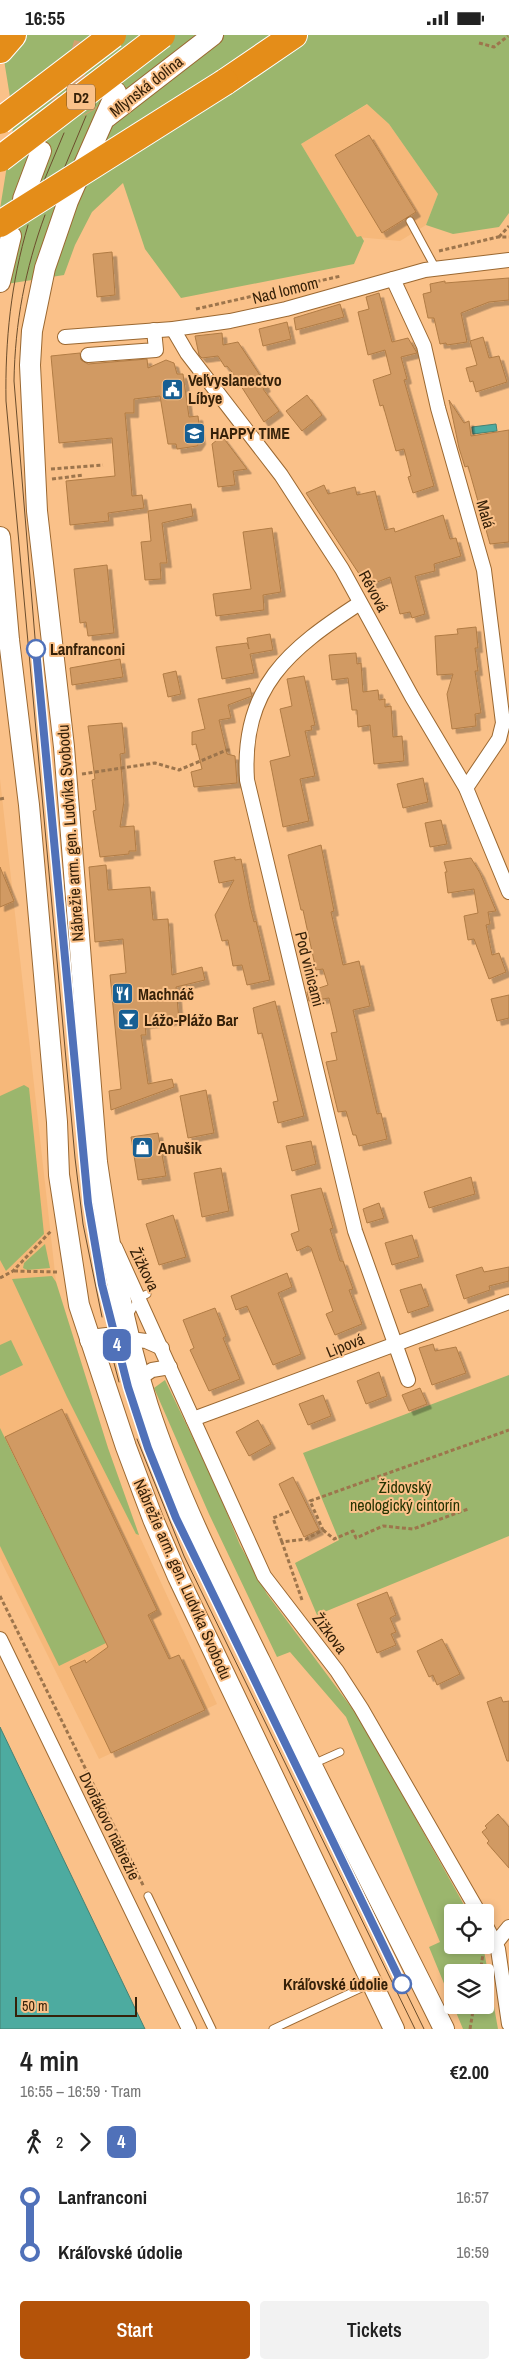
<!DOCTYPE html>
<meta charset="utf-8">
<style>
body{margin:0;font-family:"Archivo Narrow",sans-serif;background:#f2f2f2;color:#222;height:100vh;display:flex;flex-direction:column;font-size:19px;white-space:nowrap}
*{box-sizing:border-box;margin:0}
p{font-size:16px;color:#767676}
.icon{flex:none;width:28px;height:28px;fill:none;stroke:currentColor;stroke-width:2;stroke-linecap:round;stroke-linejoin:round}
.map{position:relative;height:1994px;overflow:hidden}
.drawer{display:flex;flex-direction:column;background:#fff;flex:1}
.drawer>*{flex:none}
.badge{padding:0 10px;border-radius:8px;font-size:18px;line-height:32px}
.controls{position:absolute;left:444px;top:1869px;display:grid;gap:10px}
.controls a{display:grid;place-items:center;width:50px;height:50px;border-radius:5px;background:#fff;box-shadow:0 2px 8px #0003;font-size:25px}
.scale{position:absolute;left:15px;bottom:12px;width:122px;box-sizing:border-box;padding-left:5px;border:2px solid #362109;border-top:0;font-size:14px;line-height:18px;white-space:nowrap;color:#362109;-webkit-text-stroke:4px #fac189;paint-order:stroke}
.map>.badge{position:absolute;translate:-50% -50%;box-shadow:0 0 0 2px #fff}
.legs{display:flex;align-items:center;gap:8px;height:55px;padding:0 20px;font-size:16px}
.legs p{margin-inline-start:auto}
.head{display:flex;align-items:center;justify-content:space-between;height:85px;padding:0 20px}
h1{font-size:28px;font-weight:600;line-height:38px}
.cta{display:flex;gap:10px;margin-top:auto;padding:10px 20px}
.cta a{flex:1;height:58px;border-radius:5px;background:#b45309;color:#fff;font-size:20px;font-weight:600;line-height:58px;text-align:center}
.cta a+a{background:#f2f2f2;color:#222}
ul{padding:0 20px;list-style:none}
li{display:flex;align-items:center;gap:18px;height:55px;font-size:19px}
li i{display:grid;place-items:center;width:8px;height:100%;margin:0 6px;background:currentColor}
li i::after{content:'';width:12px;height:12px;margin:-6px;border:4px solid;border-radius:50%;background:#fff}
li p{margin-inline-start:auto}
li:first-child i{background:linear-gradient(#0000 50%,currentColor 0)}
li:last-child i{background:linear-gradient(currentColor 50%,#0000 0)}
.status{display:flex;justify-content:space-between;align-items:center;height:35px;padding:0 25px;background:#fff;direction:ltr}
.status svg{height:14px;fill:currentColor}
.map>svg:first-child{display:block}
</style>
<div class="status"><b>16:55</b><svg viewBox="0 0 49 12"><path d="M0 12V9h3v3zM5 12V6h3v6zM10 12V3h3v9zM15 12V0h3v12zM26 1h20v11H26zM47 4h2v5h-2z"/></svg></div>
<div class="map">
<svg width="509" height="1994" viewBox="0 0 509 1994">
<defs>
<filter id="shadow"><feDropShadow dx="4.5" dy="4.5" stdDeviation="0" flood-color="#0004"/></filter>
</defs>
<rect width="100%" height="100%" fill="#fac189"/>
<!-- built -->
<g fill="#f6b87a">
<path d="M368,69L389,89L438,159L426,190L400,206L357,202L301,109Z"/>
<path d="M0,744L56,1247L108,1413L139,1500L217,1669L99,1724L0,1524Z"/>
</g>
<!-- green -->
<g fill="#9bb66d">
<path d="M0,0H509V178L499,192L453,199L426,190L438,159L389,89L367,69L301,109L357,202L361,201L364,206L354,229L181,263L145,214L123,148L92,177L75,210L64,240L0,250V174L14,87Z"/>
<path d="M24,1050L29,1053L44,1199L6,1236L0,1225V1061Z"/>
<path d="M45,1209L50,1233L27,1235L23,1233L24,1228Z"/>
<path d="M52,1241L56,1247L108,1413L139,1500L136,1499L67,1362L12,1244Z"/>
<path d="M11,1305L23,1330L0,1341V1310Z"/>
<path d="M509,1340V1501L317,1580L295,1528L339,1505L303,1418Z"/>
<path d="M165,1345L216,1451L240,1510L267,1559L360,1684L468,1877L452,1878V1910H483L498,1994H463L453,1970H485V1938H452V1968L429,1912L440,1907L346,1682L290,1617L277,1622L209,1479L154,1353Z"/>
<path d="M0,1393L106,1608L59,1631L0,1511Z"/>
</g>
<!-- water -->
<g fill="#4daba0" stroke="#468273">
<path d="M496,389L497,396L473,399L472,392Z"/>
<path d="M0,1692L145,1994H0Z"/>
</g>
<!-- building -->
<g fill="#d19a63" stroke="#b17c45" filter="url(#shadow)">
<path d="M369,100L416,177L382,198L335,120Z"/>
<path d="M112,217L115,260L97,262L93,219Z"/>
<path d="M509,243V265L489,267L461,278L467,307L447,310L446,308L440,309L434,283H428L423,259L431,257L430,249L445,246V248Z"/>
<path d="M379,258L392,307L408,303L417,318L401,322L407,344L404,345L434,451L413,458L408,442L411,441L404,414L396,416L383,370L380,371L373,345L391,339L385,315L368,320L358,277L369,274L366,262Z"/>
<path d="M340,269L344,282L296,295L294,283Z"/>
<path d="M287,287L291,304L263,311L259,294Z"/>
<path d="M222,298L223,310L238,307L265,348L264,349L266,352L263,354L279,376L264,387L232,337L227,331L225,332L218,321L202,323L199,320L195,301Z"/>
<path d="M483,302L489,323L499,321L507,347L476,357L473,346L470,347L466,333L477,330L470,306Z"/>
<path d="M80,318L81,325L88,329L147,324L148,333L166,325L174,328L177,339H183L189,382L198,381L201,405L197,411L177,414L176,409H168L160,361L134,364V378H125L130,437L132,461L142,460L144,473L108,478L109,486L70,490L66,446L115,441L112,403L59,408L51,321Z"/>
<path d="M307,360L322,380L302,396L286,376Z"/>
<path d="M449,365L464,388L469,386L471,401L509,395V507L490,509L468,431L465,432L459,413Z"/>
<path d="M222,401L247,434L233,436L235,450L218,452L212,409Z"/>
<path d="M324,450L328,459L355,452L357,460L375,456L385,495L394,493L395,497L443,480L450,504L456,503L461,521L434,529L435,536L415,541L425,579L412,583L410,577L400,579L390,542L367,551L306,458Z"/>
<path d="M191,469L193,481L162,488L167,528H160L161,544L145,545L141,507L151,506L148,476Z"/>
<path d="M272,493L281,557L263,560L264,575L216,581L213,559L251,554L243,497Z"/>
<path d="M107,530L114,598L88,601L86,587L80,588L74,534Z"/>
<path d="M476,592L478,613H475L478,636H475L481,678L475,679L476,691L452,694L447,659L453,639L437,640L435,601L458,599L457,594Z"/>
<path d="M270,599L273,615L250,619L254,638L222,644L216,612L247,608L249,614L247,603Z"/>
<path d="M356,618L357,629L361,628L363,657L378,655L379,665L385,664V672L391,671L393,702L402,701L404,726L374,729L370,690L358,692L357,675H352L348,643L332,645L329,620Z"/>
<path d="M120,624L123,642L72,650L70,633Z"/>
<path d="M176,636L181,659L168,662L163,639Z"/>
<path d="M304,641L315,690L311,691L312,695L305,696L315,741L300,744L309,786L283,792L270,726L290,721L280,674L292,671L287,644Z"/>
<path d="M250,653L252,661L228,670L231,683L219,685L227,719L235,721L237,748L194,752L191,737L202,734L196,709L192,710V697L205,694L198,664Z"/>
<path d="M122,688L125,718L120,719L124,766L120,792L134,791L136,816H129V819L100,822L93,776L96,775L92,745L95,744L88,691Z"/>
<path d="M423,743L428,767L403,773L397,749Z"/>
<path d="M441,785L447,809L430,812L425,788Z"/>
<path d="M321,810L334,876L331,877L343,930L359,926L370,971L353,975L377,1079L381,1078L387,1104L359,1111L356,1100H353L346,1076L338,1077L326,1027L337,1025L331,998L337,997L329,963L309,966L307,957L328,950L323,934L316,935L303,875H301L288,820Z"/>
<path d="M235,822V825L241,824L250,871L254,887L256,886L270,945L247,950L242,930L233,931L228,905L222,906L215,880L234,845L219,848L214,826Z"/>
<path d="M471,823L480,838L496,876L488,877L490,889L486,890L492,920L499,918L506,937L489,944L474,904L468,905L464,881L478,878L474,854L448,858L445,837H447L444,827Z"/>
<path d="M106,830L108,855L150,852L153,885L168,884L172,940L202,932L205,945L176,952L179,985L145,989L146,1000H141L148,1049L172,1044L174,1052L111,1075L109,1056L121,1054L110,940L126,938L123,904L95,907L89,832Z"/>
<path d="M0,832L14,866L0,872Z"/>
<path d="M509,960V983L497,986L491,964Z"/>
<path d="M275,966L304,1081L278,1088L273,1067L278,1066L262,998L258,999L253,973Z"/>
<path d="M206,1055L214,1098L188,1103L180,1061Z"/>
<path d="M158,1098L166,1141L138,1145L131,1102Z"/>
<path d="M311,1106L316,1129L292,1136L286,1111Z"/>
<path d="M221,1133L229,1176L202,1182L194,1138Z"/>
<path d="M471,1142L475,1159L429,1173L424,1157Z"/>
<path d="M321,1153L333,1193L330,1194L340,1226H343L353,1254L349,1255L362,1289L335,1300L326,1279L333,1276L311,1213L308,1211L297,1216L291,1199L299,1196L291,1160Z"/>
<path d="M379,1168L384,1183L367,1188L363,1174Z"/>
<path d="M173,1180L186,1222L159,1230L146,1189Z"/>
<path d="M412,1200L419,1222L392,1230L385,1208Z"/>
<path d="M482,1232L484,1237L509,1232V1246L489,1251L490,1255L464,1264L456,1240Z"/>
<path d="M287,1238L292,1252L278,1258L301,1319L273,1330L247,1271L236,1275L231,1261Z"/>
<path d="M421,1249L429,1271L408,1278L400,1255Z"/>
<path d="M215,1273L226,1301L223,1303L240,1344L209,1356L190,1315L194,1313L183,1285Z"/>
<path d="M433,1309L435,1316L456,1312L466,1338L432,1350L419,1313Z"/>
<path d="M379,1337L387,1361L366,1369L357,1346Z"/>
<path d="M420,1353L427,1369L409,1376L402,1360Z"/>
<path d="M323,1360L331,1381L308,1390L299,1369Z"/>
<path d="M62,1374L157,1575L148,1580L169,1624L179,1620L205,1675L111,1718L70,1632L85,1625L86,1628L108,1612L5,1402Z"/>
<path d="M258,1385L271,1409L249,1421L236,1397Z"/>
<path d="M293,1442L319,1495L304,1502L279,1449Z"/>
<path d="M387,1557L396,1580L390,1583L396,1597L391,1599L396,1610L377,1618L357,1569Z"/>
<path d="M442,1604L460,1639L437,1650L433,1640L429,1642L417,1616Z"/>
<path d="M501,1662L503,1667L509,1666V1726H507L487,1667Z"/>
<path d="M498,1779L509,1792V1833L487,1808L489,1806L482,1797L487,1793L485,1791Z"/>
</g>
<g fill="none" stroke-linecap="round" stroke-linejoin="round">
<!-- secondary-tunnel -->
<g stroke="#d3a16f" stroke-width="20" stroke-dasharray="20 10" stroke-linecap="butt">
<path d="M77,49L92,76"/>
<path d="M55,82L75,40L86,0"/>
</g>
<defs>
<g id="lane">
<path d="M410,186L436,234"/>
<path d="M129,1280L139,1263L147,1259"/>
<path d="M313,1729L340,1717"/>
<path d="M148,1861L212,1994"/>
<path d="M273,1994L370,1949"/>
</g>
<g id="street">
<path d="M393,244L424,311L438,373L484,535L503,688L499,704L466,753"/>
<path d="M173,294L187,318L281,440L342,534L412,662L466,753L509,857"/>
<path d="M65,302L173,294L230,286L286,274L425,235L509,225"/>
<path d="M88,320L156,315L154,295"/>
<path d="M360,568C289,614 241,652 247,745L355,1196L408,1345"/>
<path d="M115,1212L264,1541L337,1636L361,1673L479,1878"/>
<path d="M130,1304L146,1306L162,1313"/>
<path d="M140,1343L152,1335L170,1332"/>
<path d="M193,1384L509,1267"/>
<path d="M0,1604L189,1994"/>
<path d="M485,1889L498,1914L509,1989"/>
<path d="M496,1908L509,1892"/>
</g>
<g id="secondary">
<path d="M116,57L68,166L45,233L32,296L30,330L37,476L64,712L97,1127C109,1209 123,1292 148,1371C177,1460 219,1543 260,1626C320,1749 383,1871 444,1994"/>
<path d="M107,82L213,0"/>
<path d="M23,164L41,116"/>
<path d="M0,247L11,201"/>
<path d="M0,502L9,605L29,770L57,1087L59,1140L79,1270L126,1412L153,1484L178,1542L394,1994"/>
<path d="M90,1305L107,1303L130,1304"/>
</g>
<g id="highway">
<path d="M0,15L13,0"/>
<path d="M225,47L294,0"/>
</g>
</defs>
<!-- lane casing -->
<use href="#lane" stroke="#9b6831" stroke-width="9"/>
<!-- street casing -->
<use href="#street" stroke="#9b6831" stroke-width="16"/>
<!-- secondary casing -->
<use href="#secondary" stroke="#9b6831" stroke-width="22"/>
<!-- highway casing -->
<use href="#highway" stroke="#fff" stroke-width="28"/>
<!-- path -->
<g stroke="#9d754c" stroke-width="3" stroke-dasharray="4 2.5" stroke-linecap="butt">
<path d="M479,8L494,12L508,1"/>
<path d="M499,202L509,191"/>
<path d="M439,216L498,202H509"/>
<path d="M196,274L341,241"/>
<path d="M51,434L103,430"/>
<path d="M52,444L84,440"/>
<path d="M82,739L155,728L179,735L227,715H232"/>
<path d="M0,764L6,763"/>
<path d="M14,1236L58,1237"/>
<path d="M0,1243L13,1236L51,1196"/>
<path d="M323,1495L334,1504L353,1496L356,1503L383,1491L413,1494L468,1474"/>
<path d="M282,1507L273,1483L290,1476"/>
<path d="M0,1561L144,1852"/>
<path d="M302,1565L282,1507L306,1504L323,1495L310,1466L509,1395"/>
<path d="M480,1938L483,1919"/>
<path d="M470,1994L474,1970"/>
</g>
<!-- lane -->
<use href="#lane" stroke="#fff" stroke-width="7"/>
<!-- street -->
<use href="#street" stroke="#fff" stroke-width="14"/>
<!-- secondary -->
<use href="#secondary" stroke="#fff" stroke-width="20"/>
<!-- highway -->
<use href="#highway" stroke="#e48d19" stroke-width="26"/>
<!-- tram -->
<g stroke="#6c4d2c" stroke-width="1">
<path d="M61,141L86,81"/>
<path d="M41,153L64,98"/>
<path d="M45,180C25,234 15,288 14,346L35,603L83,1130L94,1204L108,1275L133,1368L175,1483L424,1994"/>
<path d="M28,190C11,248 5,305 6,366L75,1123L83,1189L102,1282"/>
<path d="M109,1309L119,1347"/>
<path d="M137,1404L184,1521L415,1994"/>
</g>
<defs>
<g id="highway-bridge">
<path d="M0,86L113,0"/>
<path d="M0,124L162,0"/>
<path d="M0,189L225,47"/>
</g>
</defs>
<!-- highway-bridge casing -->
<use href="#highway-bridge" stroke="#fff" stroke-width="28" stroke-linecap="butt"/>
<!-- highway-bridge -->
<use href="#highway-bridge" stroke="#e48d19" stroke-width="26"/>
</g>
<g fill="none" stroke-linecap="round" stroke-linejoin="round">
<defs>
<path id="line-1" d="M36,614L88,1168L102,1250L128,1352L148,1413L176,1483L402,1949"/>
</defs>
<!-- line-1 casing -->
<use href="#line-1" stroke="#fff" stroke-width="11"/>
<!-- line-1 -->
<use href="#line-1" stroke="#5071b9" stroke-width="8"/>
</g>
<!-- icons -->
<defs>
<symbol id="civic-square" viewBox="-11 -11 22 22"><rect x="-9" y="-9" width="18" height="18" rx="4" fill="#175f93" stroke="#fac189"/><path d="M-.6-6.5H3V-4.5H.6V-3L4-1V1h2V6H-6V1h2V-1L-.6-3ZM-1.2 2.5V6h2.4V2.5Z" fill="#fff"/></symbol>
<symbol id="school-square" viewBox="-11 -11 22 22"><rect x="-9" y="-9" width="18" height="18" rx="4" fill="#175f93" stroke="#fac189"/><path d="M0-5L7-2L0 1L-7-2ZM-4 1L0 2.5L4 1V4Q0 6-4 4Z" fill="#fff"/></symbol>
<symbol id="restaurant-square" viewBox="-11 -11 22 22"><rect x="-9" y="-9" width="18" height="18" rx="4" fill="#175f93" stroke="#fac189"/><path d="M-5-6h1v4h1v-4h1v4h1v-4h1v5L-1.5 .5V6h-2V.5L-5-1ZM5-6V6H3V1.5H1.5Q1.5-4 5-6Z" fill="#fff"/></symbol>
<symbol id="bar-square" viewBox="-11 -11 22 22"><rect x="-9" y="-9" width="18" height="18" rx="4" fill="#175f93" stroke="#fac189"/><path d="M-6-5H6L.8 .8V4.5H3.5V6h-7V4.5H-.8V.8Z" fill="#fff"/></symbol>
<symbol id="shop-square" viewBox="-11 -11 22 22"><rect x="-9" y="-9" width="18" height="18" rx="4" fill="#175f93" stroke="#fac189"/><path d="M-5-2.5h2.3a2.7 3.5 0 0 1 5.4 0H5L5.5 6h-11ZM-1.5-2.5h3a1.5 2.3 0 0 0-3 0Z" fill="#fff"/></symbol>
</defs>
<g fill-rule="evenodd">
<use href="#civic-square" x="160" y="342" width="25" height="25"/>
<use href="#school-square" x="182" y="386" width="25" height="25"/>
<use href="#restaurant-square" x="110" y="946" width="25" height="25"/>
<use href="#bar-square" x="116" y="972" width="25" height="25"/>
<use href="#shop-square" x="130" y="1100" width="25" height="25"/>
</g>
<!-- markers -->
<g fill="#fff" stroke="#5071b9" stroke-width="2.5">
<circle cx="36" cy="614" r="9"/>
<circle cx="402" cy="1949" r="9"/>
</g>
<g text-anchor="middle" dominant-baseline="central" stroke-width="4" stroke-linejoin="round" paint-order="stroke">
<!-- shield labels -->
<rect fill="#fac189" stroke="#71512f" stroke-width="1" x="67" y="49.5" width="28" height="25" rx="4"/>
<g font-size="15" font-weight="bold" fill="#362109">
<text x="81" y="62">D2</text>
</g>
<!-- street labels -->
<g font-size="16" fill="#362109" stroke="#fac189">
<text transform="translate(146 51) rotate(-38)">Mlynská dolina</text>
<text transform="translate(285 255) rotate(-14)">Nad lomom</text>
<text transform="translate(486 479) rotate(74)">Malá</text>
<text transform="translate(374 556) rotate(62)">Révová</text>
<text transform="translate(70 798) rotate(-94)">Nábrežie arm. gen. Ludvíka Svobodu</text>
<text transform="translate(310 934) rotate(76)">Pod vinicami</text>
<text transform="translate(145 1234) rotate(64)">Žižkova</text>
<text transform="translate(345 1310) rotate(-22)">Lipová</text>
<text transform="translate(183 1544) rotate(66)">Nábrežie arm. gen. Ludvíka Svobodu</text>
<text transform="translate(330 1598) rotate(53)">Žižkova</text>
<text transform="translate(110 1791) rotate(64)">Dvořákovo nábrežie</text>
</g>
<!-- poi labels -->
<g font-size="16" font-weight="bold" fill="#362109" stroke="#fac189" text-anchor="start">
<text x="188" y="345">Veľvyslanectvo<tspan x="188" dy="18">Líbye</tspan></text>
<text x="210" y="398">HAPPY TIME</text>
<text x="138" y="959">Machnáč</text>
<text x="144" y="985">Lážo-Plážo Bar</text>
<text x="158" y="1113">Anušik</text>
</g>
<!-- stop labels -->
<g font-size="16" font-weight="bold" fill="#362109" stroke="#fac189" text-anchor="start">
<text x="50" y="614">Lanfranconi</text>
<text x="388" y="1949" text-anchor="end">Kráľovské údolie</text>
</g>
<!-- park labels -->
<g font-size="16" fill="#243302" stroke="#fac189">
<text x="405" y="1452">Židovský<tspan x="405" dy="18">neologický cintorín</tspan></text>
</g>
</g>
</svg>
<div class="controls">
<a><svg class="icon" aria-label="locate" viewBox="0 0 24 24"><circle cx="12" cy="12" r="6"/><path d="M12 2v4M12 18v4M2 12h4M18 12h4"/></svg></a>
<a><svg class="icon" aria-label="layers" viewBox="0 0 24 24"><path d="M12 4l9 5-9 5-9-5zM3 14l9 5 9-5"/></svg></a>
</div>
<div class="scale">50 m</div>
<b class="badge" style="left:117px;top:1310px;background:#5071b9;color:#fff">4</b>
</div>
<section class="drawer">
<div class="head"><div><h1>4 min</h1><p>16:55 – 16:59 · Tram</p></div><b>€2.00</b></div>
<div class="legs"><svg class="icon" aria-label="walk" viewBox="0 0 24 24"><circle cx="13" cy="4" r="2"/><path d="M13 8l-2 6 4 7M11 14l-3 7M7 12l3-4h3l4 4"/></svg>2<svg class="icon" aria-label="forward" viewBox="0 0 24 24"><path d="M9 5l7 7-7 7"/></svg><b class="badge" style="background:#5071b9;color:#fff">4</b></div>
<ul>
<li><i style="color:#5071b9"></i><b>Lanfranconi</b><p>16:57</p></li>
<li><i style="color:#5071b9"></i><b>Kráľovské údolie</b><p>16:59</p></li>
</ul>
<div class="cta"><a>Start</a><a>Tickets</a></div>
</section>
